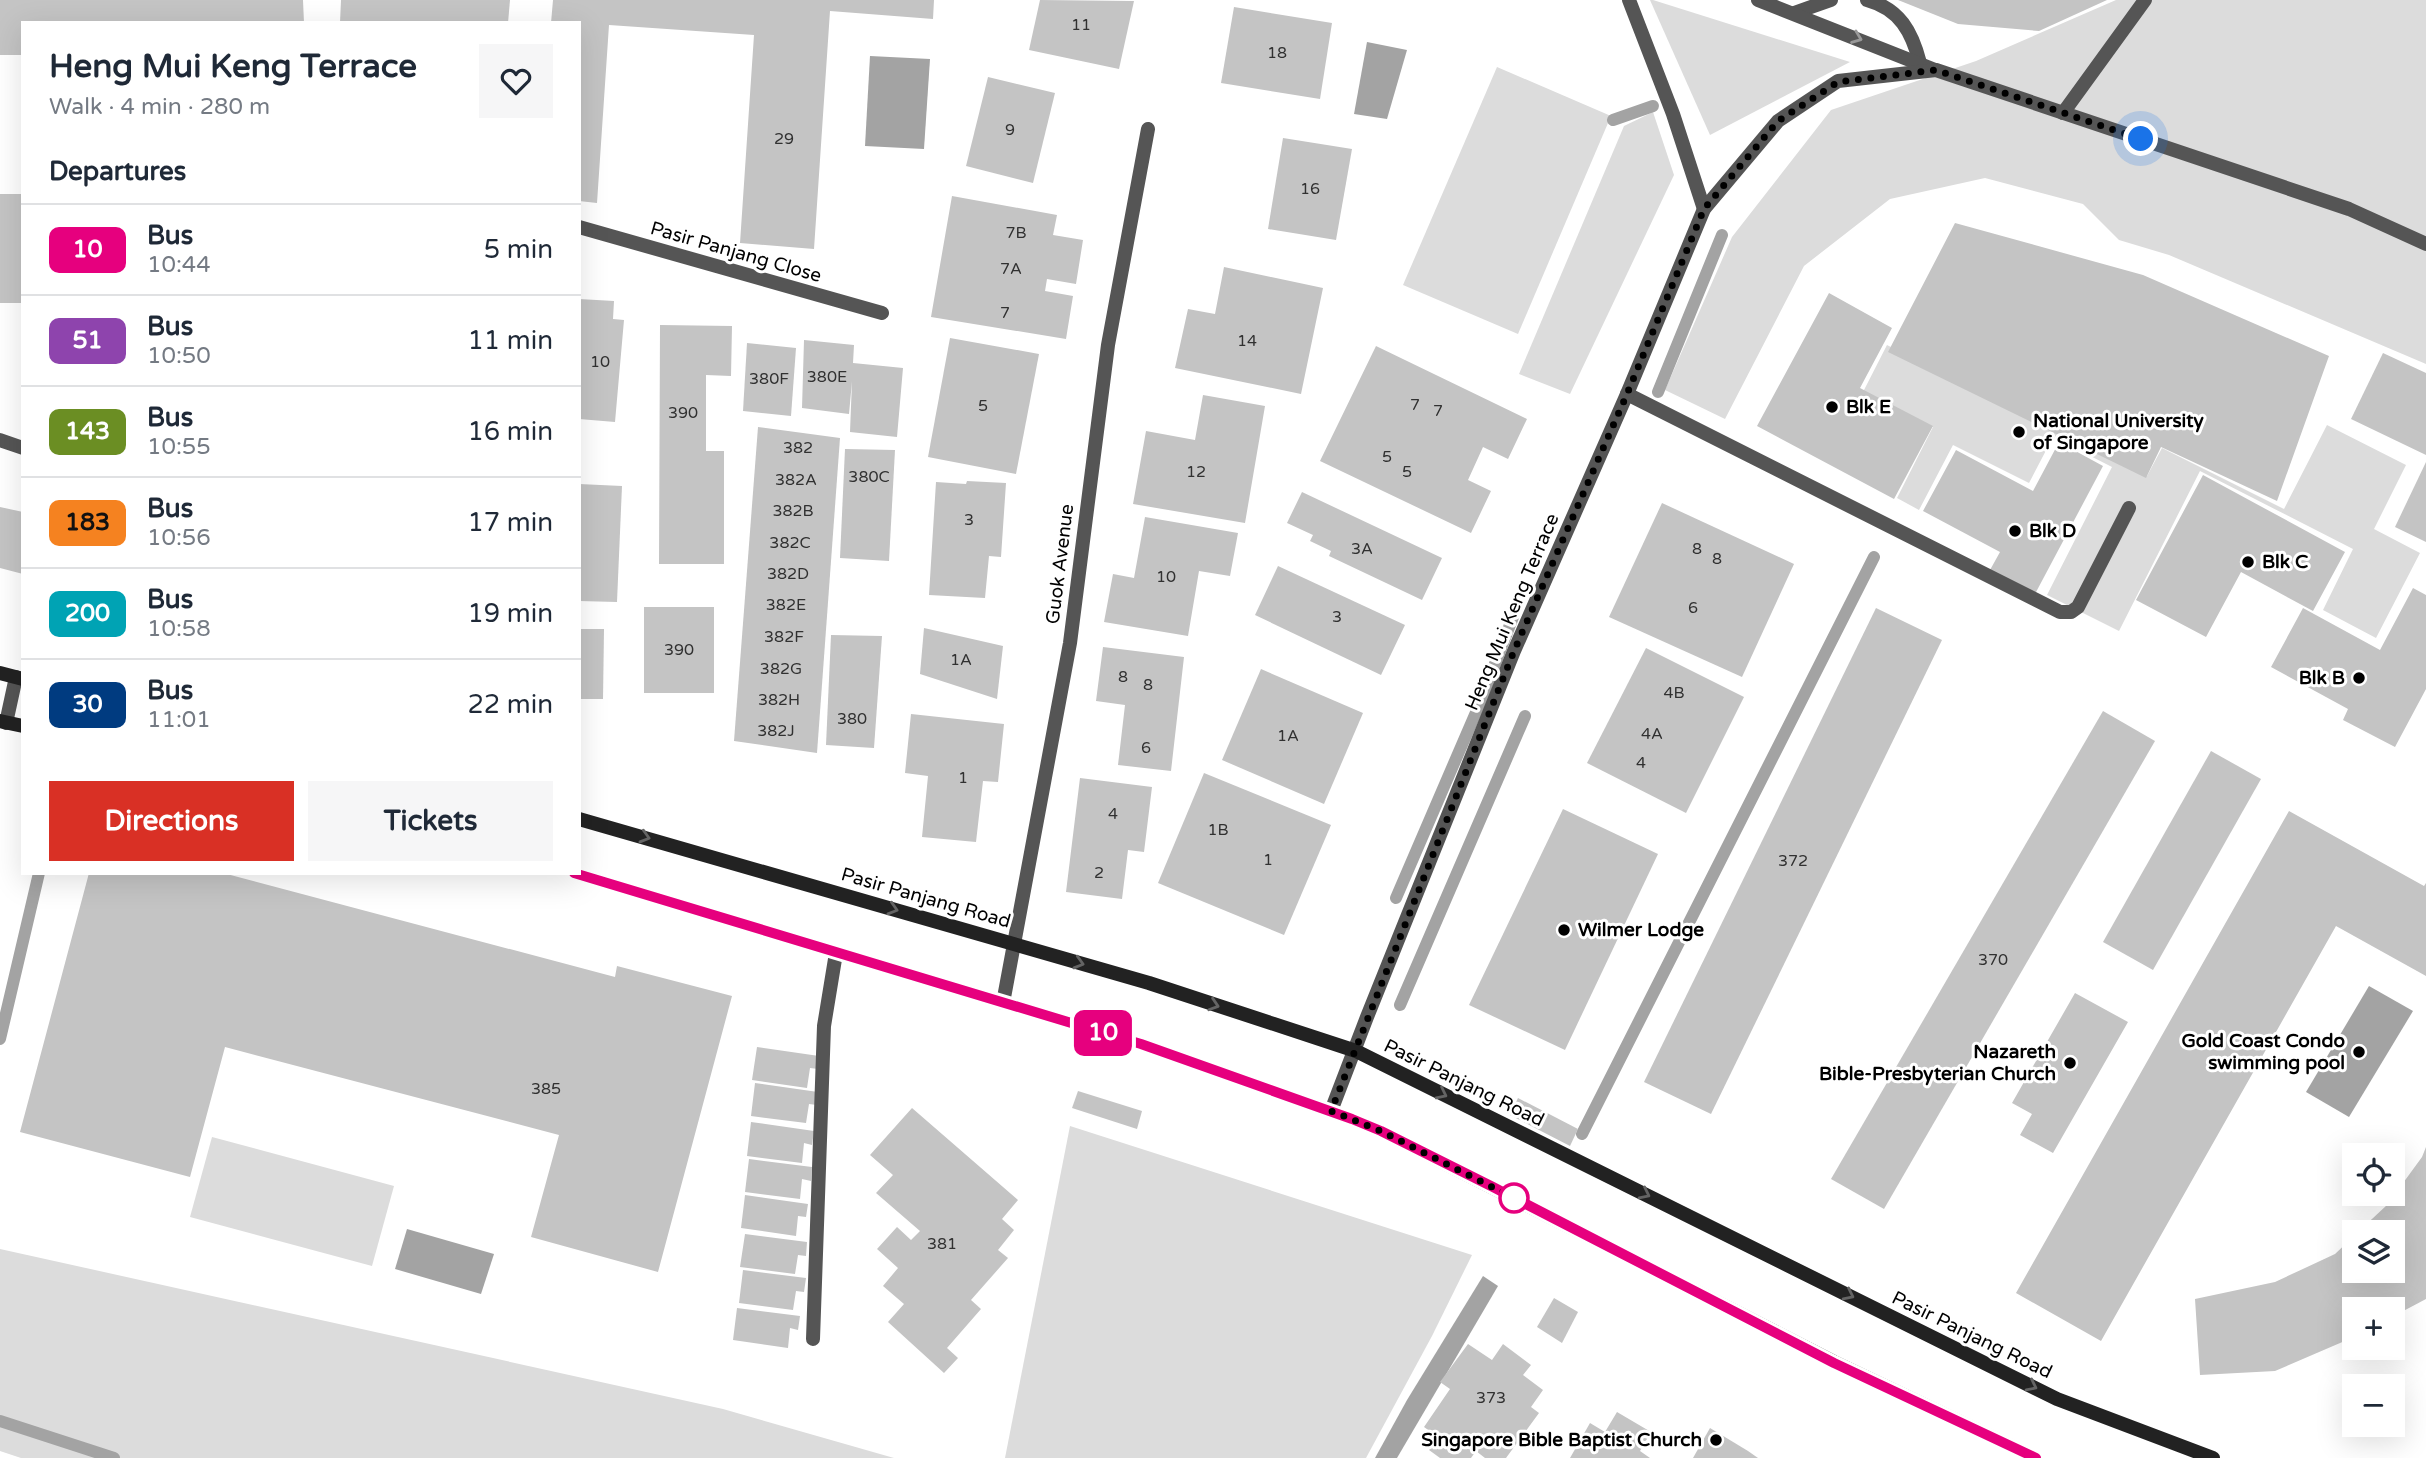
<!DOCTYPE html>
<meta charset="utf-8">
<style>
body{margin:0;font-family:"Varela Round",sans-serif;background:#f6f6f7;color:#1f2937;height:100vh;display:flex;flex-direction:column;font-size:26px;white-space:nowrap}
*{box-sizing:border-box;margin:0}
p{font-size:23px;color:#747a83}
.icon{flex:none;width:38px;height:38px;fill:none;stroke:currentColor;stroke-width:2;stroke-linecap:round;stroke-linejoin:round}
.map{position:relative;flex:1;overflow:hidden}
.drawer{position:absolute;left:21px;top:21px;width:560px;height:854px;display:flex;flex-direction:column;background:#fff;border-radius:0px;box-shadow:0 7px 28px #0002}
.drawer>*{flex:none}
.badge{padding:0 14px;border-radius:10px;font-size:24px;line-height:46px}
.tools{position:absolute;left:2342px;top:1143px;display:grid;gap:14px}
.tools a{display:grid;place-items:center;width:63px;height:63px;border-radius:0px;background:#fff;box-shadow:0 7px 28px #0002;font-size:35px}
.you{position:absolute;width:35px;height:35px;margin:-18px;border:5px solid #fff;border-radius:50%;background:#1a73e8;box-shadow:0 0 0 10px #1a73e833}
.map>.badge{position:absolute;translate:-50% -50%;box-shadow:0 0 0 4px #fff}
h2{padding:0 28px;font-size:26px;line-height:63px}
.round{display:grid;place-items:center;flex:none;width:74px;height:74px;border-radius:0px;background:#f6f6f7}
.head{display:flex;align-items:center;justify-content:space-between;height:119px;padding:0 28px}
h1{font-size:33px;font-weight:800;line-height:52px}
.primary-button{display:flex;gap:14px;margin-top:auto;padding:14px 28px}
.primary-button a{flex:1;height:80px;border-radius:0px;background:#d93025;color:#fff;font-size:28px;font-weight:800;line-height:80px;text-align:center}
.primary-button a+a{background:#f6f6f7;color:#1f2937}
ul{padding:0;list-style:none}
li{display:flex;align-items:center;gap:21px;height:91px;padding:0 28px;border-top:2px solid #e0e1e3}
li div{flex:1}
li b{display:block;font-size:26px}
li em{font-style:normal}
li .badge{min-width:77px;font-weight:700;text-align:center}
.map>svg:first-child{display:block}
</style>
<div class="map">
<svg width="2426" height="1458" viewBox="0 0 2426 1458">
<rect width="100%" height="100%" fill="#fff"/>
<!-- green -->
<g fill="#dcdcdc">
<path d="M1650,0H1653L1850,62L1710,135Z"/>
<path d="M2116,0H2426V364L2169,255L2119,240L2083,204L1985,178L1890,199L1804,266L1725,419L1665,390L1732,237L1831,110L1976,61Z"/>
<path d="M1497,67L1611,116L1518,334L1403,285Z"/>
<path d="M1653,112L1674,175L1570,394L1519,374L1624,126Z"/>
<path d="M1887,345L2147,476L2162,448L2284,509L2327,425L2406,465L2374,529L2420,553L2376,638L2323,610L2353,549L2200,471L2119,631L2047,595L2112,467L2053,437L2029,483L1953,445L1919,510L1897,498L1933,427L1863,392Z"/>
<path d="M1070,1126L1472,1255L1432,1336L1366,1458H1005Z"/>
<path d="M212,1137L394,1186L372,1266L190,1217Z"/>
<path d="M0,1249L723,1409L894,1458H21L0,1451Z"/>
</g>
<!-- water -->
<g fill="#a3a3a3">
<path d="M1367,42L1407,50L1387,119L1354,114Z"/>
<path d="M870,56L930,59L924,149L865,146Z"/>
<path d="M2369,986L2413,1011L2349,1117L2306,1092Z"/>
<path d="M407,1229L494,1254L481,1294L395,1269Z"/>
<path d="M1483,1276L1498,1286L1397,1458H1375L1407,1400Z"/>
</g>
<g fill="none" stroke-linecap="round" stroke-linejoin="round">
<!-- stream -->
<g stroke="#a3a3a3" stroke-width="12">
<path d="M1613,120L1653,106"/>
<path d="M1658,392L1722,235"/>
<path d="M1396,898L1480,703L1513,617"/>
<path d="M1400,1005L1525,716"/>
<path d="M0,1039L39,873"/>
<path d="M1582,1134L1874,557"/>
<path d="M0,1421L114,1458"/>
</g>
</g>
<!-- building -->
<g fill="#c4c4c4">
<path d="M0,0H303L304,23H23V55H0Z"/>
<path d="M341,0H510L508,23H340Z"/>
<path d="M553,0H934L933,19L830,11L814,249L740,243L754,35L609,25L597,203L579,201V23H551Z"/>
<path d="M1040,0L1134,1L1119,69L1029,50Z"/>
<path d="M1898,0H2107L2039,31L1958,24Z"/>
<path d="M1234,7L1332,23L1320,99L1221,83Z"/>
<path d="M988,77L1055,93L1033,183L966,166Z"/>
<path d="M1283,138L1352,149L1336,240L1268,229Z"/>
<rect x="0" y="194" width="23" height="109"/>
<path d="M952,196L1057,215L1053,235L1083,240L1076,284L1047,279L1045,291L1073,296L1066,339L931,317Z"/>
<path d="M1955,223L2143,275L2329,356L2277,501L2161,447L2146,478L1888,352Z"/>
<path d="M1224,267L1323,288L1301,394L1175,368L1188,309L1215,314Z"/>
<path d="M1829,293L1892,328L1860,388L1933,426L1894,499L1757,426Z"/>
<path d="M579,299L614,301L613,319L624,320L615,422L579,419Z"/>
<path d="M660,325L732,326L731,376L706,375V451H724V564H659Z"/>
<path d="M950,338L1039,354L1016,474L928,457Z"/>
<path d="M804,340L854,345L853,363L903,368L897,437L850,432L852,381L849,414L802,408Z"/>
<path d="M747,343L796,348L791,416L743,411Z"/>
<path d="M1376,346L1527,419L1508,459L1483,447L1468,480L1491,491L1471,533L1320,461Z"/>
<path d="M2383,353L2426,373V455L2351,419Z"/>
<path d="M1203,395L1265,406L1245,523L1133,504L1146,431L1195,440Z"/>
<path d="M758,427L840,438L817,753L734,741Z"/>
<path d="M2059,442L2103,466L2035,594L1990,570L2000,552L1923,511L1956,450L2033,491Z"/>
<path d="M845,449L895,450L889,561L840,558Z"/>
<path d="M2426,462V542L2395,527Z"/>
<path d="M2203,475L2345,552L2313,611L2241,572L2206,637L2136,600Z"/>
<path d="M967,481L1006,483L1001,557L989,556L985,598L929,595L936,482L966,484Z"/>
<path d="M579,484L622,486L617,602L579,601Z"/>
<path d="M1302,492L1442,558L1422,600L1329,556L1331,551L1310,541L1313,535L1287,523Z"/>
<path d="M1662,503L1794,564L1742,677L1609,617Z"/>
<path d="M0,507L23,512V574L0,568Z"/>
<path d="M1145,517L1238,533L1230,576L1199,571L1188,636L1104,622L1113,574L1134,578Z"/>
<path d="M1278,566L1405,625L1381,675L1255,615Z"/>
<path d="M2413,588L2426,595V689L2395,747L2343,720L2348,709L2271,667L2303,608L2380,650Z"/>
<rect x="644" y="607" width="70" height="86"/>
<path d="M1876,608L1942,640L1711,1114L1644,1082Z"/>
<path d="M924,628L1003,646L997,699L920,674Z"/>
<path d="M579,629H604L603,699H579Z"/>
<path d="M831,635L882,636L874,748L826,745Z"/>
<path d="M1103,647L1184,657L1171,771L1118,765L1125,705L1096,701Z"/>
<path d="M1646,648L1744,697L1686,813L1587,763Z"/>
<path d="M1261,669L1363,713L1324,804L1222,760Z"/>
<path d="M2103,711L2155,741L1884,1209L1831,1179Z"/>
<path d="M911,714L1004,724L998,782L983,781L976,842L922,837L928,776L905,773Z"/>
<path d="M2211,751L2261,779L2153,970L2103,942Z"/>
<path d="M1204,773L1331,825L1284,935L1158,883Z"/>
<path d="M1080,778L1152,787L1144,852L1128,850L1122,899L1066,892Z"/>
<path d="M1563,809L1658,854L1565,1050L1469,1005Z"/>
<path d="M2289,811L2424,886L2426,883V976L2336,926L2101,1341L2016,1293Z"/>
<path d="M89,873H223L615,977L617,966L732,996L658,1272L531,1237L559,1135L225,1047L190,1177L20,1132Z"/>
<path d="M2075,993L2128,1022L2053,1153L2020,1135L2032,1114L2012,1103Z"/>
<path d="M757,1047L819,1056L818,1069L810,1068L807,1088L752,1080Z"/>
<path d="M755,1083L818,1092L817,1105L809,1104L806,1123L751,1116Z"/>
<path d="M1078,1091L1142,1111L1137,1129L1072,1108Z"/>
<path d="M1518,1098L1578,1129L1570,1146L1510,1115Z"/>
<path d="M912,1108L1018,1200L1002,1219L1014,1230L998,1250L1008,1258L971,1300L981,1309L947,1348L958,1358L944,1373L888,1322L904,1304L883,1286L898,1268L877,1249L897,1227L911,1240L920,1231L876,1193L893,1175L870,1155Z"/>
<path d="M751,1122L814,1131L812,1145L804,1143L802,1163L747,1156Z"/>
<path d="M2426,1147V1299L2392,1317V1309H2354V1337L2275,1371L2200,1375L2195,1299L2275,1282L2335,1254L2354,1236V1270H2392V1232H2358L2387,1205L2422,1157Z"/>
<path d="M749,1159L812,1167L811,1181L802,1179L800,1199L745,1192Z"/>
<path d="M745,1195L808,1204L806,1217L798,1216L796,1236L741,1228Z"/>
<path d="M745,1234L807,1242L806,1256L798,1255L795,1274L740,1267Z"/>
<path d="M743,1270L806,1278L804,1292L796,1291L793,1310L739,1303Z"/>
<path d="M1554,1298L1578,1312L1562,1343L1537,1327Z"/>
<path d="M737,1308L800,1316L798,1330L790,1328L788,1348L733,1340Z"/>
<path d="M1468,1344L1492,1360L1503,1344L1531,1365L1523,1375L1543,1390L1531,1407L1539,1413L1506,1458H1485L1476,1451L1471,1458H1440L1429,1450L1438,1437L1424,1427L1450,1389L1440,1382Z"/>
<path d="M1617,1412L1651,1432L1640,1451L1650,1458H1570L1590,1423L1605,1432Z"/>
<path d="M1710,1428L1748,1451L1758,1458H1693Z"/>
</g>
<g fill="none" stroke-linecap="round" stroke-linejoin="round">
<!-- lane -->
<g stroke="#555" stroke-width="14">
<path d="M1867,0C1900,9 1912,32 1920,63"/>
<path d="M1794,13L1831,0"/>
<path d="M1627,394L2060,612H2071L2078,607L2129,508"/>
<path d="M6,723L16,677"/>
<path d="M813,1339L824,1026L836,953"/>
</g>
<!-- street -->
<g stroke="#555" stroke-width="14">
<path d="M1629,0L1673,114L1704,209"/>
<path d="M1758,0L1935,70"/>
<path d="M2063,113L2145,0"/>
<path d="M579,227L882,313"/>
<path d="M0,440L23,448"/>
<path d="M1003,1003L1070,643L1108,345L1148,129"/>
<path d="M1331,1111L1367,1017L1514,651L1627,394L1704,209L1778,121L1838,81L1936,70L2349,209L2426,244"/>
</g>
<!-- secondary -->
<g stroke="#222" stroke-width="14">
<path d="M0,673L23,679"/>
<path d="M0,721L23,726"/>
<path d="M579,819L1149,983L1356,1051L2057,1399L2213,1458"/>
<path d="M574,873L1141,1044L1352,1119L1381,1131L1515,1199L1834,1362L2036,1458"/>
</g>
</g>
<!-- one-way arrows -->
<defs><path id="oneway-chevron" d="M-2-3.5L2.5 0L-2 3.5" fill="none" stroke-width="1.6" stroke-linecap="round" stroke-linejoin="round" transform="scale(1.75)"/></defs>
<use stroke="#999" href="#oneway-chevron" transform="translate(1857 38) rotate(21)"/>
<g stroke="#646464">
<use href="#oneway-chevron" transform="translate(645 837) rotate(16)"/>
<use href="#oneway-chevron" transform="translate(893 909) rotate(17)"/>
<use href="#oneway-chevron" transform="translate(1079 963) rotate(16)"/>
<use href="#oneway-chevron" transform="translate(1214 1005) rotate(18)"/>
<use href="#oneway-chevron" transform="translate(1442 1094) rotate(26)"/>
<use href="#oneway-chevron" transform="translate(1645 1194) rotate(26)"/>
<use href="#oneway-chevron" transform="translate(1849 1295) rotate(26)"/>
<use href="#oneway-chevron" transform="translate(2032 1386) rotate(26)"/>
</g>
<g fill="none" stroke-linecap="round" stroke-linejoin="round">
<defs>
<path id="line" d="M574,873L1141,1044L1352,1119L1381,1131L1493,1187L1834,1363L2036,1458"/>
</defs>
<!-- line casing -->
<use href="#line" stroke="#fff" stroke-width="16"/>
<!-- line -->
<use href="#line" stroke="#e6007e" stroke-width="10"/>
<!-- walk -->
<path stroke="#000" stroke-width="7" stroke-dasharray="0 12.6" d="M1514,1198L1381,1131L1331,1111L1514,651L1627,394L1704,209L1778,121L1838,82L1936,70L2141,139"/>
</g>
<!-- markers -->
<g fill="#000" stroke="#fff" stroke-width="2.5">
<circle cx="1832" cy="407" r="7"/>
<circle cx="2019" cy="432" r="7"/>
<circle cx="2015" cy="531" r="7"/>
<circle cx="2248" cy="562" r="7"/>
<circle cx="2359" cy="678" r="7"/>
<circle cx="1564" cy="930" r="7"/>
<circle cx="2359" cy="1052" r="7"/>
<circle cx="2070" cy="1063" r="7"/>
<circle cx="1716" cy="1440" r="7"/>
</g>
<circle fill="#fff" stroke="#e6007e" stroke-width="3.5" cx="1514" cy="1198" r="14"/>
<g text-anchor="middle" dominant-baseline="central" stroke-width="6" stroke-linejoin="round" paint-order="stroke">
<!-- number labels -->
<g font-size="16" fill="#313131">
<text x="1081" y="25">11</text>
<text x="1277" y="53">18</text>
<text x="1010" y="130">9</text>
<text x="784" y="139">29</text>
<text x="1310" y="189">16</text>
<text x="1016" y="233">7B</text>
<text x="1011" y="269">7A</text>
<text x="1005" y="313">7</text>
<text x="1247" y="341">14</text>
<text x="600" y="362">10</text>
<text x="827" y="377">380E</text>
<text x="769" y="379">380F</text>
<text x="1415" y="405">7</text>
<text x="983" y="406">5</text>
<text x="1438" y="411">7</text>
<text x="683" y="413">390</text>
<text x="798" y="448">382</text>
<text x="1387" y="457">5</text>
<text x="1196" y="472">12</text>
<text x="1407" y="472">5</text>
<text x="869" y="477">380C</text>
<text x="796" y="480">382A</text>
<text x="793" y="511">382B</text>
<text x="969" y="520">3</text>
<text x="790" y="543">382C</text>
<text x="1362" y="549">3A</text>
<text x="1697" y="549">8</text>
<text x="1717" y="559">8</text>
<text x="788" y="574">382D</text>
<text x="1166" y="577">10</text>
<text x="786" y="605">382E</text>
<text x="1693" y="608">6</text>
<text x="1337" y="617">3</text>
<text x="784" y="637">382F</text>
<text x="679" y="650">390</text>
<text x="961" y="660">1A</text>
<text x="781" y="669">382G</text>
<text x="1123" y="677">8</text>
<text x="1148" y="685">8</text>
<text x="1674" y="693">4B</text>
<text x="779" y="700">382H</text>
<text x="852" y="719">380</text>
<text x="776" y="731">382J</text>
<text x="1652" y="734">4A</text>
<text x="1288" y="736">1A</text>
<text x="1146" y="748">6</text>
<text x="1641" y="763">4</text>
<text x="963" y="778">1</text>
<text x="1113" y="814">4</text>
<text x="1218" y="830">1B</text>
<text x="1268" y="860">1</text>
<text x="1793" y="861">372</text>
<text x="1099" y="873">2</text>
<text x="1993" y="960">370</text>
<text x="546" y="1089">385</text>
<text x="942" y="1244">381</text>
<text x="1491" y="1398">373</text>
</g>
<!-- street labels -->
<g font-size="19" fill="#000" stroke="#fff">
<text transform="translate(736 252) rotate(16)">Pasir Panjang Close</text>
<text transform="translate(1060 564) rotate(-83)">Guok Avenue</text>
<text transform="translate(1512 612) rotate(-67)">Heng Mui Keng Terrace</text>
<text transform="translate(926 898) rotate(16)">Pasir Panjang Road</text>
<text transform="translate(1464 1083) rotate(26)">Pasir Panjang Road</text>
<text transform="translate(1972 1335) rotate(26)">Pasir Panjang Road</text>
</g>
<!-- poi labels -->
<g font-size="19" font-weight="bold" fill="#000" stroke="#fff" text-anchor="start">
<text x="1846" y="407">Blk E</text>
<text x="2033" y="421">National University<tspan x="2033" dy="22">of Singapore</tspan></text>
<text x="2029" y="531">Blk D</text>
<text x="2262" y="562">Blk C</text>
<text x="2345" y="678" text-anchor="end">Blk B</text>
<text x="1578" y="930">Wilmer Lodge</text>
<text x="2345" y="1041" text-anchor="end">Gold Coast Condo<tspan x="2345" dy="22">swimming pool</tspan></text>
<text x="2056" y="1052" text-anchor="end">Nazareth<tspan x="2056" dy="22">Bible-Presbyterian Church</tspan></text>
<text x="1702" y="1440" text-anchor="end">Singapore Bible Baptist Church</text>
</g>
</g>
</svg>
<div class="tools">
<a><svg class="icon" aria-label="locate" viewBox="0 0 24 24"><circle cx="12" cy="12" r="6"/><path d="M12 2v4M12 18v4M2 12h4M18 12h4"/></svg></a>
<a><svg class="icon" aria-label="layers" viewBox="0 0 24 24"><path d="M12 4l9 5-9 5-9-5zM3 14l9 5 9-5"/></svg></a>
<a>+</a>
<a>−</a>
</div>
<div class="you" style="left:2141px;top:139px"></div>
<b class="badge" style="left:1103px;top:1033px;background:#e6007e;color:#fff">10</b>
<section class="drawer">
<div class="head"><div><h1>Heng Mui Keng Terrace</h1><p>Walk · 4 min · 280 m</p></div><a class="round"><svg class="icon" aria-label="heart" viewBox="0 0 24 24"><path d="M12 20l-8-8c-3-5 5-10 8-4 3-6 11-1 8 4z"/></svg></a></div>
<h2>Departures</h2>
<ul>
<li><span class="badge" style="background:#e6007e;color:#fff">10</span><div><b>Bus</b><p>10:44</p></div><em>5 min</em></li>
<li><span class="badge" style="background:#8e44ad;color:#fff">51</span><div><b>Bus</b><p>10:50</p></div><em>11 min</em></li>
<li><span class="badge" style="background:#6b8e23;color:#fff">143</span><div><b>Bus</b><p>10:55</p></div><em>16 min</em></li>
<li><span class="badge" style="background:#f58220;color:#111">183</span><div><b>Bus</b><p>10:56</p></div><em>17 min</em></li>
<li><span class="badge" style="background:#00a3b4;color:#fff">200</span><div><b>Bus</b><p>10:58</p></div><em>19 min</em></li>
<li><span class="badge" style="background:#003b80;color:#fff">30</span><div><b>Bus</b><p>11:01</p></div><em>22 min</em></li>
</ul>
<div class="primary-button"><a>Directions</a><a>Tickets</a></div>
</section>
</div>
